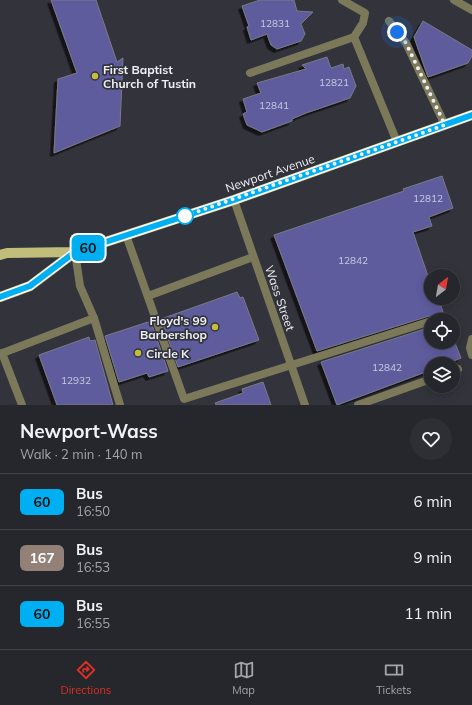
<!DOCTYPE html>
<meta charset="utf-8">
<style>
body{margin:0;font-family:Mulish,sans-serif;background:#2e2e35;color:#f1f3f6;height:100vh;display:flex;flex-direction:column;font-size:15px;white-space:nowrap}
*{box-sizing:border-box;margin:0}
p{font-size:13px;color:#a4a5aa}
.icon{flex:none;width:22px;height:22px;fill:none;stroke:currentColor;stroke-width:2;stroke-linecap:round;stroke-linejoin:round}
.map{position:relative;height:405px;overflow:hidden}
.drawer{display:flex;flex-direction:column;background:#26262d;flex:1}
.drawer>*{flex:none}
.badge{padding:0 8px;border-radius:6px;font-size:14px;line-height:26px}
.needle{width:26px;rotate:31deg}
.controls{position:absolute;left:424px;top:269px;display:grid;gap:8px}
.controls a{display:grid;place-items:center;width:36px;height:36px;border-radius:50%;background:#26262d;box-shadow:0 2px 10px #0003,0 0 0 1px #424349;font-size:20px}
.you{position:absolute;width:20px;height:20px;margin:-10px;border:3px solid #fff;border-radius:50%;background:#1a73e8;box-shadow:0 0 0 6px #1a73e833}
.map>.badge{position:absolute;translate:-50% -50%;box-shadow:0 0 0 2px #fff}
.round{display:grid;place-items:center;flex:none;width:42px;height:42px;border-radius:21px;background:#2e2e35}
.headline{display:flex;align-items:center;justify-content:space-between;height:68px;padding:0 20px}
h1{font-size:19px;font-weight:700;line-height:30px}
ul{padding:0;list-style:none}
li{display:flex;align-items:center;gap:12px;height:56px;padding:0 20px;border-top:1px solid #424349}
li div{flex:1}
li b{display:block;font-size:15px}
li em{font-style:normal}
li .badge{min-width:44px;font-weight:700;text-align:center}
.tab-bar{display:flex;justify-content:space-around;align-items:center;height:56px;border-top:1px solid #424349;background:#26262d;font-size:11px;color:#a4a5aa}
.tab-bar a{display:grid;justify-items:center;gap:2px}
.tab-bar .current{color:#d93025}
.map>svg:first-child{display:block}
</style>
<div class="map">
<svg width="472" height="405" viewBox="0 0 472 405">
<defs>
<filter id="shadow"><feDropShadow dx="-3.5" dy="3.5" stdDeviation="0" flood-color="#0009"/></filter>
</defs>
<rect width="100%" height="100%" fill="#33333c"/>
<!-- building -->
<g fill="#5e5c9e" stroke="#797a85" filter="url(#shadow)">
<path d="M51,0H96L117,62L123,58L120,126L54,153L58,79L77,73Z"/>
<path d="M260,0H294L297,11L313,12L301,24L305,34L301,41L277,49L271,45L267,34L251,40L247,27L249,26L242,6Z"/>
<path d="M423,21L472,50V56L468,63L428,77L414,37Z"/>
<path d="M327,57L331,68L343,64L344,69L349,67L356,86L350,98L306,113L292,119V121L262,132L247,125L243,114L247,112L243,99L261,93L257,83L306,69L302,65Z"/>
<path d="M442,176L453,208L429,217L432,226L413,232L431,285V298H438L446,320H436L434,317L429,316L317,351L274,235L404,191L403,189Z"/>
<path d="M237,292L240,298L243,297L259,340L178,367L161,319Z"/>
<path d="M148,322H151L168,371L149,377L147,373L119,382L105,336Z"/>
<path d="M431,327V342H453V338L461,358L446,364H431V370L337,405L321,362Z"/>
<path d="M89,337L90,341L95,340L113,405H57L39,355Z"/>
<path d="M263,382L271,405H216L215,403L243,393L242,389Z"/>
</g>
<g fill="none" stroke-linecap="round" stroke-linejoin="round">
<!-- lane -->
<g stroke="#7b795a" stroke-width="8">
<path d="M342,0L365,13L363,23L354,37"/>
<path d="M454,0L472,10"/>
<path d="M389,21L406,43L445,125"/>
<path d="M250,73L354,37L397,142"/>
<path d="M126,235L184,399L431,321"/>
<path d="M75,252L80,286L94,318L120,405"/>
<path d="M148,296L253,257"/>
<path d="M472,339L470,348L472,355"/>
<path d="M2,353L22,405"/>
<path d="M0,354L94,318"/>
<path d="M453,371L458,369"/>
<path d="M358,405L431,379"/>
</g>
<!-- street -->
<path stroke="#7b795a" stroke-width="8" d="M234,200L305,405"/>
<!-- primary -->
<g stroke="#c1be7b" stroke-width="10">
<path d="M0,255L7,253L75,252L234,200L472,115"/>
<path d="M0,297L30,286L75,252"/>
</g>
</g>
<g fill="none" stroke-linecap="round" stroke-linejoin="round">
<defs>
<path id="line" d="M0,297L30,286L75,252L234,200L472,115"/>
</defs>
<!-- line casing -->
<use href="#line" stroke="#fff" stroke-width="9"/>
<!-- line -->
<use href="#line" stroke="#00aff2" stroke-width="6"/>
<!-- walk -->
<path stroke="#efeff5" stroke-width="4" stroke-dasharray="0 7.2" d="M185,216L445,125L406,43L397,32"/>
</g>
<!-- markers -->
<g fill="#c4bc3d" stroke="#33333c" stroke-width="1.5">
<circle cx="95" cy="76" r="4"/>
<circle cx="215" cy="327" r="4"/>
<circle cx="138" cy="353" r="4"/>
</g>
<circle fill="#fff" stroke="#00aff2" stroke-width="2" cx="185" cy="216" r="8"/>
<g text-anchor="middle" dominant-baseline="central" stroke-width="3.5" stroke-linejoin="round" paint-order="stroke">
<!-- number labels -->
<g font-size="10" fill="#cbcadf">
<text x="275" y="23">12831</text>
<text x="334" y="82">12821</text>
<text x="274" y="105">12841</text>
<text x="428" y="198">12812</text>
<text x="353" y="260">12842</text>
<text x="387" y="367">12842</text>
<text x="76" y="380">12932</text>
</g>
<!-- poi labels -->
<g font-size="12" font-weight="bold" fill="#efeff5" stroke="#33333c" text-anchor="start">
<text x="103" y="69">First Baptist<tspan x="103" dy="14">Church of Tustin</tspan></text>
<text x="207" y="320" text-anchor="end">Floyd's 99<tspan x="207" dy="14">Barbershop</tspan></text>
<text x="146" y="353">Circle K</text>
</g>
<!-- street labels -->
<g font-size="12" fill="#efeff5" stroke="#33333c">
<text transform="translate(270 173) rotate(-19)">Newport Avenue</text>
<text transform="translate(280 298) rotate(71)">Wass Street</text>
</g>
</g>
</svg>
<div class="controls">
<a><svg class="needle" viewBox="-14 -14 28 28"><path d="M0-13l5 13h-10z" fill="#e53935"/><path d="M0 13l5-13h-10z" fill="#a4a5aa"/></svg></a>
<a><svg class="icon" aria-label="locate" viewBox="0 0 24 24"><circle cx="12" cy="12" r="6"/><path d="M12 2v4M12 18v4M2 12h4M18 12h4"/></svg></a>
<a><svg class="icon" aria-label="layers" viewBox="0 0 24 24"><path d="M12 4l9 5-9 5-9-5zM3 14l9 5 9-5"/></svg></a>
</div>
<div class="you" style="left:397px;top:32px"></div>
<b class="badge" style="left:88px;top:248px;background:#00aff2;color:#111">60</b>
</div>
<section class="drawer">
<div class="headline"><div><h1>Newport-Wass</h1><p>Walk · 2 min · 140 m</p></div><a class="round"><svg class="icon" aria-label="heart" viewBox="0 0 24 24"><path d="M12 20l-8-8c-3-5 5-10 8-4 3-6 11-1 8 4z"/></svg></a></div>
<ul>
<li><span class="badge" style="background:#00aff2;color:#111">60</span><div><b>Bus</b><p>16:50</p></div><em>6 min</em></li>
<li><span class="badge" style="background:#938177;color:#fff">167</span><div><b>Bus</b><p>16:53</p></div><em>9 min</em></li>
<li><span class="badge" style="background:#00aff2;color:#111">60</span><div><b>Bus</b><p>16:55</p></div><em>11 min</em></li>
</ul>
</section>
<nav class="tab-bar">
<a class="current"><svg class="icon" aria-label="directions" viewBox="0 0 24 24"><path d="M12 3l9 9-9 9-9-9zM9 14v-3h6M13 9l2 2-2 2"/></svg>Directions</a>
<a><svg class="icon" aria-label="map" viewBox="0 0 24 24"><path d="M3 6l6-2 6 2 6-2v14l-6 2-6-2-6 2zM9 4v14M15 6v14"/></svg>Map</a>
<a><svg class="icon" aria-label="tickets" viewBox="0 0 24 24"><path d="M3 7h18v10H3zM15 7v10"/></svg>Tickets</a>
</nav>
